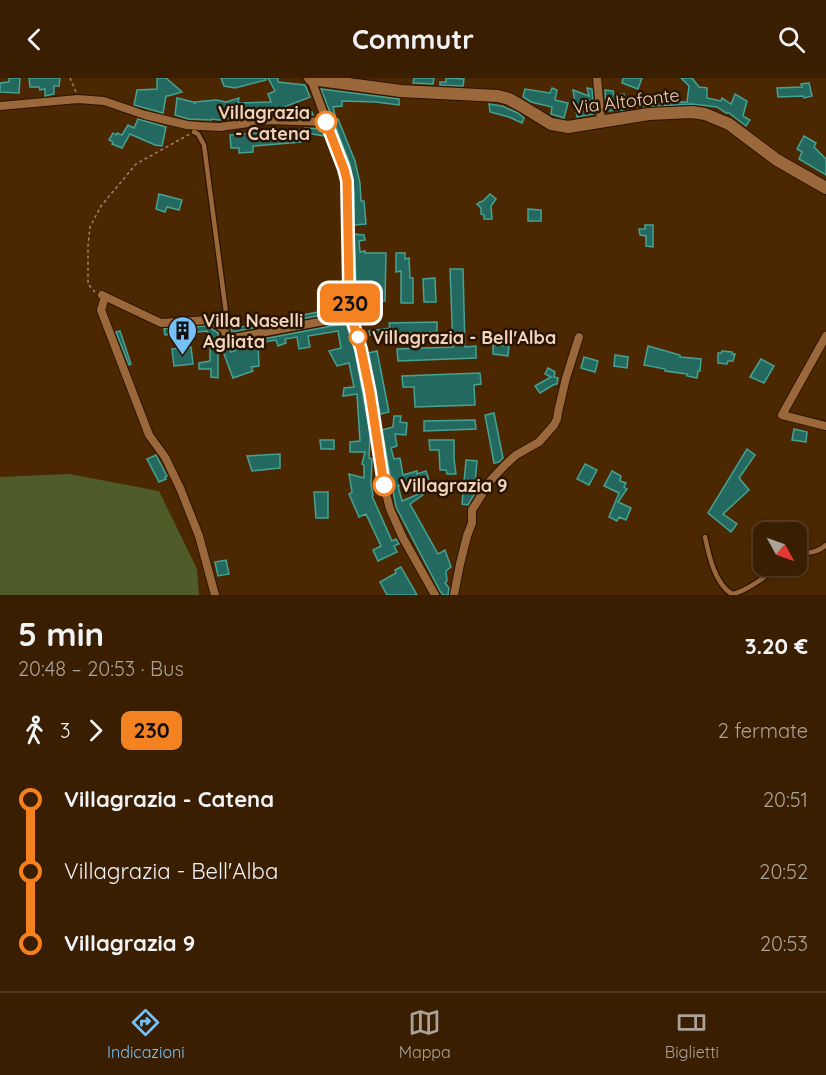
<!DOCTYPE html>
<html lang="it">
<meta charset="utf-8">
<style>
body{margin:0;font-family:Quicksand,sans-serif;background:#40270c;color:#f1f3f6;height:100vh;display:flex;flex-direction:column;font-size:22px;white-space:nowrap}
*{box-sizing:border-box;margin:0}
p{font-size:20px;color:#aba299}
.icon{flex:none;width:33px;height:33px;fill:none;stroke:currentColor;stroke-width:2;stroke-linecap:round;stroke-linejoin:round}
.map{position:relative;height:517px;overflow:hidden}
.panel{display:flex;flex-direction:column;background:#391e02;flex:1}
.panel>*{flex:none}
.badge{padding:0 12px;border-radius:9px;font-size:21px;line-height:39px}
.needle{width:39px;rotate:130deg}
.tools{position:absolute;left:753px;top:444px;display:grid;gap:12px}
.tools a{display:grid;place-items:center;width:54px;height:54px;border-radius:12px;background:#391e02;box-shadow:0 3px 9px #0003,0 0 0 2px #533c24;font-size:30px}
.map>.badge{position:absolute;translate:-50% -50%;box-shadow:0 0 0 3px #fff}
.legs{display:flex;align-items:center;gap:9px;height:66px;padding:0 18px;font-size:20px}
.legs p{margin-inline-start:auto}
.summary{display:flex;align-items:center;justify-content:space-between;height:102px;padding:0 18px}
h1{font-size:33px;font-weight:700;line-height:45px}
ul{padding:0 18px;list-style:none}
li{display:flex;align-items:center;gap:21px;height:72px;font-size:22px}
li i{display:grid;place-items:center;width:9px;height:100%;margin:0 8px;background:currentColor}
li i::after{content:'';width:15px;height:15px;margin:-8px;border:4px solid;border-radius:50%;background:#391e02}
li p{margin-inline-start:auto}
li:first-child i{background:linear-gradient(#0000 50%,currentColor 0)}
li:last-child i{background:linear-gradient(currentColor 50%,#0000 0)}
header{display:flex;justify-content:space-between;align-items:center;height:78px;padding:0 18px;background:#391e02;font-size:27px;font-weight:700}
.menu{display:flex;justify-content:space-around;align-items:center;height:84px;border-top:2px solid #533c24;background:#391e02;font-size:16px;color:#aba299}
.menu a{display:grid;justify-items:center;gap:3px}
.menu .on{color:#75c0f6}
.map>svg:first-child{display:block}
</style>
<header><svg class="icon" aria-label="back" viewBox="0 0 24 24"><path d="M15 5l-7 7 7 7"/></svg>Commutr<svg class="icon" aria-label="search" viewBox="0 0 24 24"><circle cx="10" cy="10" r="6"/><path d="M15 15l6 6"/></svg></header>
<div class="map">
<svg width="826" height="517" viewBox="0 0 826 517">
<rect width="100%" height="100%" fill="#4c2802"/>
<!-- green -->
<path fill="#4f5c29" d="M69,396L159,413L197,491L199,517H0V399Z"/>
<!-- building -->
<g fill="#24695f" stroke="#46a293" stroke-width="1.5">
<path d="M9,0H20L19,15L0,14V5L9,4Z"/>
<path d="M29,0H60L59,8H54V16L45,18V11L40,12L39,9H30Z"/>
<path d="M157,0H166L182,14L168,18H166L163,35L134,27L137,12L157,11Z"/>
<path d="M221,0H266V2L235,10L224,8Z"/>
<path d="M268,0H278V4L305,7L310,19L284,29L312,34L313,37L267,35L219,42L212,41L211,42L188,41L175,37L177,20L193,24L196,26L194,24L216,22L226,24L239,20L238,25L271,24L268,16L275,13Z"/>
<path d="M414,0H434L433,6L413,5Z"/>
<path d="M446,0L464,1L463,8L440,7V4H446Z"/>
<path d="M623,0H642L638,11L622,5Z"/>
<path d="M681,0H692L699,9L707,10V20L721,23L722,20L731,26L735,16L747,23L743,38L750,42L746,48L729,35H726L717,29L692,26L638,29V28L659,26L666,21L665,17L675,16L676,24H687L689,8Z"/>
<path d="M809,5L812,18L804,20L803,18L778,19L777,10L802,9L801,6Z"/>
<path d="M552,10L557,12L555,22L568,25L564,40L551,36L552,29L531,24L523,19L525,11L550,15Z"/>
<path d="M587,10L592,11L594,36L577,39L573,12L589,18Z"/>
<path d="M321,11L399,21V27L376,24L342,23V28L333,29L336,42L338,41L355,83L360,105L361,123H364L366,146L354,147V114L350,86Z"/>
<path d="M605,12L613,13L614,17L624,16V32L606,33Z"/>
<path d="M489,26L502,28L518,35L524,40L522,45L509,39L490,34Z"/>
<path d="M138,41L166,49L162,68L155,67L130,56L122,70L112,66L113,64L109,62L113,55L116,57L117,55L122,57L128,47L134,50Z"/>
<path d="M305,50L323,51L325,58L306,55Z"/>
<path d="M299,52L301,64L253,68V74L239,75V70H231L230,57Z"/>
<path d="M804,58L816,65L814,69L826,81V97L799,81L802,74L797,71Z"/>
<path d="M159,116L182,122L179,132L167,129L165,134L156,131Z"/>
<path d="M490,116L496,121L491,128L492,141H484V137L481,136V130L477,126L480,124L483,123Z"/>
<path d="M528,131L541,132V143H528Z"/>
<path d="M645,147H653V169L646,168V158L640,157L639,151H645Z"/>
<path d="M354,156L364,157L365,162L359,163L360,174L365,173V175H386L385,223H367V226L357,228Z"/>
<path d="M396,175H405V181L409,180L410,200H413V225H401V193L396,194Z"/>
<path d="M450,191H463L465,269L476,268V280L398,283L397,271L453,269Z"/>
<path d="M435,200L436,224H424L423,201Z"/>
<path d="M344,229V233L232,254L231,251Z"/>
<path d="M437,244V254L380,256V260L374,256L370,257L369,253L390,250L389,245Z"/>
<path d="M346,245L355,273L370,356L369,380L372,381L371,407L373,417L372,418L392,463L396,461L399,466L394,468L397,474L378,483L373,472L381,468L366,436L359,439L349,416L352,414L349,396L364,400V387L362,386L365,374H350V364L360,363L357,316L343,318L344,310L354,309L349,285L337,288L329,273L341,270L338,253L308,258L310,269L299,271L297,259L285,261L286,265L278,268L276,262L258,265L259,288L251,289L253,293L233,300L221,268L225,266L228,267L231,274L242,270L243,265Z"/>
<path d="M207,248L218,255V300L211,299V291H199V285L210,283V266L212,256H208L207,253L165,257L164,251Z"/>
<path d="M120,253L131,286L129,287L116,254Z"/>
<path d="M493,267L509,268L508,278L493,276Z"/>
<path d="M648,268L680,277V279L701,281L700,293H698L697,300L687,298V296L665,293V291L644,287Z"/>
<path d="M191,269L193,286L174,288L172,271Z"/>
<path d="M377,273L389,334L380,336L368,275Z"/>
<path d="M722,273L732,274V276H735L733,283H728L727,286L718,285V275H721Z"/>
<path d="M615,277L628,279L627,290L614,288Z"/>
<path d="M584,279L598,283L595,294L581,290Z"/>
<path d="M761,281L774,288L764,305L750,299Z"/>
<path d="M548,290L555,294L554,299L558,300L557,306L553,307L540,315L535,308L551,299L545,296Z"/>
<path d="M480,295L481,306L474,307L475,327L415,329L414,309H403L402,298Z"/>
<path d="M494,335L503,380L499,384L494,385L485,337Z"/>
<path d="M394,338H401L400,344L407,345L406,357L395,356L397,368L391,370L394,381L400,380L403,397L417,393V396L426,393L430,405L427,406L428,409L416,413L414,405L398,408L402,423L421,415L423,417L410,426L438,476L445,472L451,489L446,493L447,503L445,505L449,510L448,517H443L440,513L396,429L382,352L393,349Z"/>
<path d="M475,342L476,351L424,353V343Z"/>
<path d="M794,351L807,354L806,364L792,362Z"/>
<path d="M320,362H334V371H321Z"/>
<path d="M429,362H454V381L456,396H447L446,392H440L439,372H430Z"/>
<path d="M747,371L755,377L739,400L749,412L723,436L737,446L731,454L708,435Z"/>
<path d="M280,376V390L252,393L247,378Z"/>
<path d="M156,377L167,398L165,399L166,401L159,404L147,381Z"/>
<path d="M466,382L477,383L474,417L468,427L462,426Z"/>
<path d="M585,386L597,392L589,407L577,401Z"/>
<path d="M612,393L621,398L620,403L626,405L624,409L627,411L618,424L631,430L626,442L619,439L617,443L609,439L619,415L604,408Z"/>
<path d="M314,414H328V440H316Z"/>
<path d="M226,482L229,496L218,498L215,484Z"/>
<path d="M401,489L417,517H387L380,504L396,495L395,492Z"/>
</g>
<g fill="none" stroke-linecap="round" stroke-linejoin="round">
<defs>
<g id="service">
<path d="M194,54L198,56L204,67L227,242L224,251"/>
<path d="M705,459C709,478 715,506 732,516C745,514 769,497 777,488"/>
<path d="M796,475C808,475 817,475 826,467"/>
</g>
<g id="minor">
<path d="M597,0L601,43"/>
<path d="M311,1L344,91L347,103L349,208L351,238L361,271L370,315L385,412L390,431L403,460L435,517"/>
<path d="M0,28L78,21L104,23L145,37L187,47L199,48L220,49L269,42L325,44"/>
<path d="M102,217L161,245L209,242L224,251L228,261L351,238"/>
<path d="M105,219L101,232L149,357L165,379L180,410L199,458L215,517"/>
<path d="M826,258L782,337L826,348"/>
<path d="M454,517L460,486L467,458L472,445V432L491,402L505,387L516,377L539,364L554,347L557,341L558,334L566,300L579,259"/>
</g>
<path id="secondary" d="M310,0L311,1L401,13L498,18L509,21L520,27L551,46L568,49L649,36L692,34L705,36L729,46L777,82L826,110"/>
</defs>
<!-- service casing -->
<use href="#service" stroke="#2c1300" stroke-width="7"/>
<!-- minor casing -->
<use href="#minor" stroke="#2c1300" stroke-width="10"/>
<!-- secondary casing -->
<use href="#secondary" stroke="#2c1300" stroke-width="14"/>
<!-- path -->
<g stroke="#a58567" stroke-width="1.5" stroke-dasharray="3 3" stroke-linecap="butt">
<path d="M70,0L76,14"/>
<path d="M95,214L88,206V168L90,149L101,128L136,86L190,56"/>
</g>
<!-- service -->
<use href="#service" stroke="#9b683b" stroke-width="4.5"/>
<!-- minor -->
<use href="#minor" stroke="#9b683b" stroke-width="8"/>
<!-- secondary -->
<use href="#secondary" stroke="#9b683b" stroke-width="12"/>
</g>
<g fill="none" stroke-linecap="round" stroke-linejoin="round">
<defs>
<path id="line-1" d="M326,44L344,91L347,103L349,208L351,238L361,271L370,315L384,407"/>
</defs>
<!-- line-1 casing -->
<use href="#line-1" stroke="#fff" stroke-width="14"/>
<!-- line-1 -->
<use href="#line-1" stroke="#f58220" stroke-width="9"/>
</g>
<!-- icons -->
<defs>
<symbol id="building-pin" viewBox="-11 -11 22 30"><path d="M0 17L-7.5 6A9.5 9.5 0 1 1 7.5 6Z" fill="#75c0f6" stroke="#291503"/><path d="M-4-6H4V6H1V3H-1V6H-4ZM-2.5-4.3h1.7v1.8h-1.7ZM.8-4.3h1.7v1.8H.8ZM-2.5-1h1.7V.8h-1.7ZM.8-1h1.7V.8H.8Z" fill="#111"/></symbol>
</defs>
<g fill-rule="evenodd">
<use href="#building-pin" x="166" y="236" width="33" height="45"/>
</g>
<!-- markers -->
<g fill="#fff" stroke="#f58220" stroke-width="3">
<circle cx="326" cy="44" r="10"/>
<circle cx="358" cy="259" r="8"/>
<circle cx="384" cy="407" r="10"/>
</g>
<g text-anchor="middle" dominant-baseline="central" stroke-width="5" stroke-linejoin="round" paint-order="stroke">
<!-- street labels -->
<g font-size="18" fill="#f1d4bd" stroke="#291503">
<text transform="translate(626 23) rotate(-7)">Via Altofonte</text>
</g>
<!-- stop labels -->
<g font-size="18" font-weight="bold" fill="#f1d4bd" stroke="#291503" text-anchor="start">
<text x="310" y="34" text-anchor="end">Villagrazia<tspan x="310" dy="21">- Catena</tspan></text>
<text x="372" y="259">Villagrazia - Bell'Alba</text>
<text x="400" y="407">Villagrazia 9</text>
</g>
<!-- poi labels -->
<g font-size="18" font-weight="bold" fill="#f1d4bd" stroke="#291503" text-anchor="start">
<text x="203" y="242">Villa Naselli<tspan x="203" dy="21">Agliata</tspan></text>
</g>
</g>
</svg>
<div class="tools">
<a><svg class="needle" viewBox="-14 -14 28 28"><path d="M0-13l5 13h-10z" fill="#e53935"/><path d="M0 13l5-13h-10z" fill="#aba299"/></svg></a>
</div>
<b class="badge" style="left:350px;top:225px;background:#f58220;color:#111">230</b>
</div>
<section class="panel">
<div class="summary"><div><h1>5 min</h1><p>20:48 – 20:53 · Bus</p></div><b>3.20 €</b></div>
<div class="legs"><svg class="icon" aria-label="walk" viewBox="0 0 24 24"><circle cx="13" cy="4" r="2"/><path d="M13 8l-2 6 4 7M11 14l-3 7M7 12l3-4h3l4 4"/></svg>3<svg class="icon" aria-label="forward" viewBox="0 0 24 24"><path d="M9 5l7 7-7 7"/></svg><b class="badge" style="background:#f58220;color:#111">230</b><p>2 fermate</p></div>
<ul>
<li><i style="color:#f58220"></i><b>Villagrazia - Catena</b><p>20:51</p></li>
<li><i style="color:#f58220"></i><span>Villagrazia - Bell'Alba</span><p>20:52</p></li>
<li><i style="color:#f58220"></i><b>Villagrazia 9</b><p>20:53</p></li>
</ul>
</section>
<nav class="menu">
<a class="on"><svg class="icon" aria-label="directions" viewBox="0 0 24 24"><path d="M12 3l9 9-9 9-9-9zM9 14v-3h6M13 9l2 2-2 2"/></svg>Indicazioni</a>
<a><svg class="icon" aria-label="map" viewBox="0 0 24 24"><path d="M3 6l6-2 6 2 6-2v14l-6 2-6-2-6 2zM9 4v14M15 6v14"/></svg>Mappa</a>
<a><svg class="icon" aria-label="tickets" viewBox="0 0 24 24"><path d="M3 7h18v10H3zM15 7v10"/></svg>Biglietti</a>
</nav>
